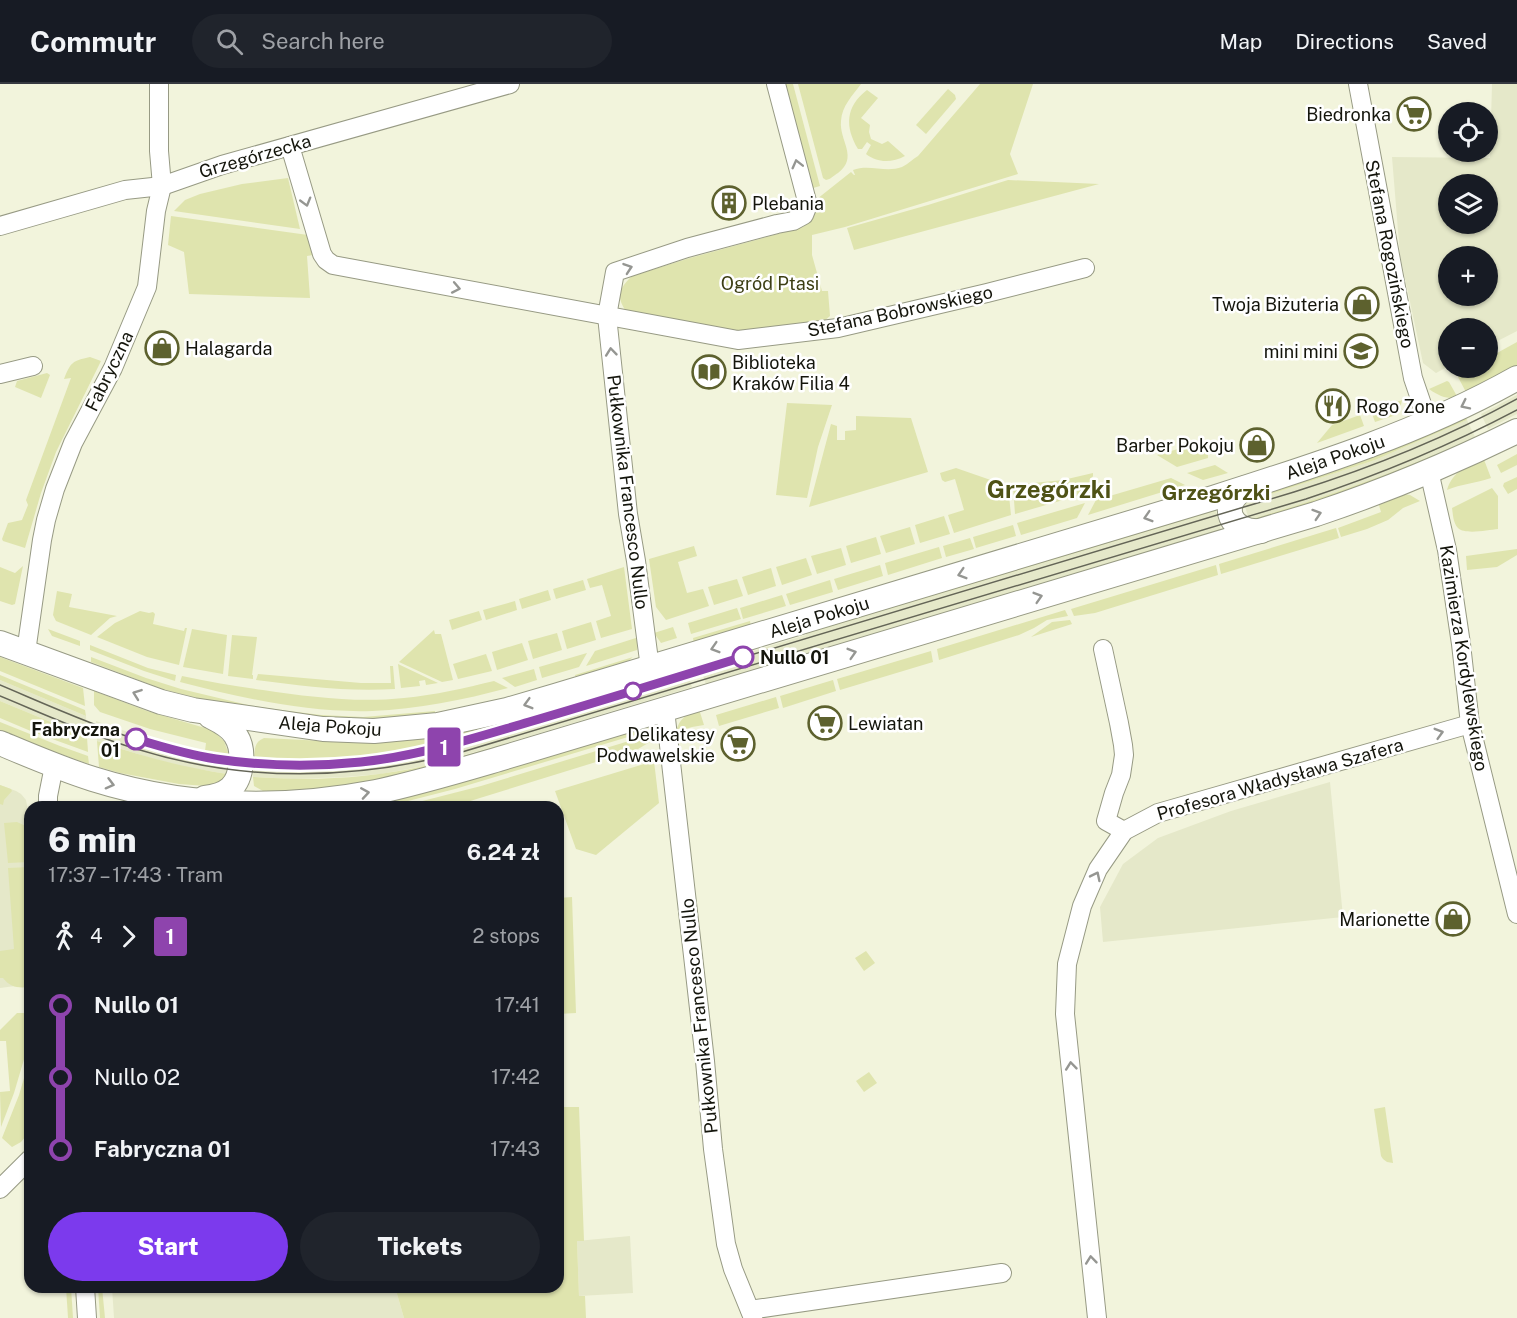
<!DOCTYPE html>
<meta charset="utf-8">
<style>
body{margin:0;font-family:"Public Sans",sans-serif;background:#20242c;color:#f1f3f6;height:100vh;display:flex;flex-direction:column;font-size:22px;white-space:nowrap}
*{box-sizing:border-box;margin:0}
p{font-size:20px;color:#9ea1a6}
.icon{flex:none;width:33px;height:33px;fill:none;stroke:currentColor;stroke-width:2;stroke-linecap:round;stroke-linejoin:round}
.map{position:relative;flex:1;overflow:hidden}
.drawer{position:absolute;left:24px;top:717px;width:540px;height:492px;display:flex;flex-direction:column;background:#171b24;border-radius:18px;box-shadow:0 2px 4px #0004}
.drawer>*{flex:none}
.badge{padding:0 12px;border-radius:4px;font-size:21px;line-height:39px}
.fabs{position:absolute;left:1438px;top:18px;display:grid;gap:12px}
.fabs a{display:grid;place-items:center;width:60px;height:60px;border-radius:50%;background:#171b24;box-shadow:0 2px 4px #0004;font-size:30px}
.map>.badge{position:absolute;translate:-50% -50%;box-shadow:0 0 0 3px #fff}
.legs{display:flex;align-items:center;gap:9px;height:66px;padding:0 24px;font-size:20px}
.legs p{margin-inline-start:auto}
.head{display:flex;align-items:center;justify-content:space-between;height:102px;padding:0 24px}
h1{font-size:33px;font-weight:800;line-height:45px}
.button{display:flex;gap:12px;margin-top:auto;padding:12px 24px}
.button a{flex:1;height:69px;border-radius:36px;background:#7c3aed;color:#fff;font-size:24px;font-weight:800;line-height:69px;text-align:center}
.button a+a{background:#20242c;color:#f1f3f6}
ul{padding:0 24px;list-style:none}
li{display:flex;align-items:center;gap:21px;height:72px;font-size:22px}
li i{display:grid;place-items:center;width:9px;height:100%;margin:0 8px;background:currentColor}
li i::after{content:'';width:15px;height:15px;margin:-8px;border:4px solid;border-radius:50%;background:#171b24}
li p{margin-inline-start:auto}
li:first-child i{background:linear-gradient(#0000 50%,currentColor 0)}
li:last-child i{background:linear-gradient(currentColor 50%,#0000 0)}
header{display:flex;align-items:center;gap:36px;box-sizing:border-box;height:84px;padding:0 30px;background:#171b24;border-bottom:2px solid #363941}
header strong{font-size:28px}
nav{display:flex;gap:33px;margin-inline-start:auto;font-size:21px}
.search{width:420px;height:54px;background:#20242c;display:flex;align-items:center;gap:15px;box-sizing:border-box;padding:0 21px;border-radius:33px;color:#9ea1a6;font-size:22px}
.map>svg:first-child{display:block}
</style>
<header>
<strong>Commutr</strong>
<div class="search"><svg class="icon" aria-label="search" viewBox="0 0 24 24"><circle cx="10" cy="10" r="6"/><path d="M15 15l6 6"/></svg>Search here</div>
<nav><a>Map</a><a>Directions</a><a>Saved</a></nav>
</header>
<div class="map">
<svg width="1517" height="1234" viewBox="0 0 1517 1234">
<rect width="100%" height="100%" fill="#f2f4dc"/>
<!-- built -->
<g fill="#e5e8c9" fill-rule="evenodd">
<path d="M1492,0H1517V247L1488,262V244H1449V282L1436,289L1423,279L1400,171L1392,73L1490,74ZM1449,100H1488V140H1449ZM1449,172H1488V212H1449Z"/>
<path d="M1517,311V330L1488,345L1481,330Z"/>
<path d="M1467,336L1475,353L1441,369L1368,398L1306,419L1249,436L1244,419L1375,376Z"/>
<path d="M1216,427L1221,445L706,600L705,598L700,583L806,551V550Z"/>
<path d="M687,586L692,603L510,658L509,661L506,662L504,660L424,682L381,690L344,693L293,695L253,693L254,674L283,676L351,674L397,668L427,662Z"/>
<path d="M0,596L86,632L87,653L0,617Z"/>
<path d="M96,637L157,658L205,669V667L229,671L227,690L185,683L150,674L97,657Z"/>
<path d="M1330,698L1343,833L1103,858L1100,823L1123,780L1158,754L1231,727Z"/>
<path d="M0,701L16,707L21,710L26,716L30,737V900L0,904Z"/>
<path d="M630,1152L633,1209L579,1212L577,1157Z"/>
<path d="M112,1203H395L404,1234H114Z"/>
</g>
<!-- green -->
<g fill="#dfe4ae">
<path d="M785,0H793L820,102L813,104Z"/>
<path d="M798,0H861C852,12 842,22 841,37C839,57 859,73 838,89C833,92 831,95 826,96L823,94Z"/>
<path d="M980,0H1033L1010,70L1018,90L845,143L812,151V171L822,207H828L830,232L823,238L740,247L696,243L629,231C616,215 617,206 632,192L690,174L803,143C813,136 817,127 817,115L851,88L854,91H855L853,86C869,80 886,89 902,83C908,80 913,75 918,72Z"/>
<path d="M948,5L955,11L956,15L926,50L916,41Z"/>
<path d="M867,6L878,14L861,34L870,41L869,48L871,55L882,60L888,57L905,72C892,79 877,79 866,70L871,61L867,58L862,65H858C845,43 845,23 867,6Z"/>
<path d="M288,94L300,145L174,127L185,116L200,110L242,100Z"/>
<path d="M1008,96L1099,100L854,166L847,144L928,121Z"/>
<path d="M171,132L308,151L313,171L307,172L310,214L189,210L184,168L168,161Z"/>
<path d="M1517,258V284L1467,310L1458,293L1459,290L1470,284H1488V274Z"/>
<path d="M90,273L101,277L56,368L41,409L25,464L3,457L2,455L8,439L22,436L28,421L26,416L71,294L64,295C71,278 72,277 90,273Z"/>
<path d="M47,289L50,291L41,314L15,303L17,297Z"/>
<path d="M1447,297L1449,298L1458,314C1446,315 1439,312 1429,305Z"/>
<path d="M1402,316L1399,330L1375,338L1371,327Z"/>
<path d="M787,319L832,321L818,363L807,414L776,411Z"/>
<path d="M1360,331L1364,342L1317,359L1332,341Z"/>
<path d="M856,332L911,334L928,388L809,423L831,340L837,342V356H845V347L856,346Z"/>
<path d="M1465,332L1467,336L1375,376L1244,419V417Z"/>
<path d="M1475,353L1477,357L1419,382L1256,439L1249,436C1327,413 1401,387 1475,353Z"/>
<path d="M1192,361L1208,371V374L1177,383L1157,371Z"/>
<path d="M1517,370V381L1501,389L1497,381Z"/>
<path d="M1483,373L1491,394C1476,399 1461,400 1447,406C1453,387 1466,383 1483,373Z"/>
<path d="M1215,381L1228,389L1203,396L1187,389Z"/>
<path d="M956,384L1008,402L1011,431L954,449L948,431L964,426L955,395L945,398L942,396L940,389Z"/>
<path d="M1093,389V392L1084,410L1015,430L1013,402L1014,401L1063,396Z"/>
<path d="M1517,393V405L1508,410L1503,402L1504,399Z"/>
<path d="M1171,394L1185,401L1088,431L1096,416Z"/>
<path d="M1492,404L1498,412V445C1488,446 1465,451 1458,444C1453,439 1453,430 1452,424Z"/>
<path d="M1403,410L1410,411L1420,417L1403,424L1388,436L1367,445L1341,453L1338,444L1381,428L1378,418Z"/>
<path d="M1085,419L1077,434L1021,451L1017,439Z"/>
<path d="M1214,425L1216,427L806,550L805,546Z"/>
<path d="M944,432L950,450L920,459L915,441Z"/>
<path d="M1013,441L1016,452L976,464L973,453Z"/>
<path d="M910,443L915,460L886,469L880,452Z"/>
<path d="M1336,444L1339,454L1221,490L1219,480Z"/>
<path d="M1221,445V448L708,602L706,600Z"/>
<path d="M876,453L881,470L851,479L846,462Z"/>
<path d="M970,454L974,465L946,473L943,462Z"/>
<path d="M694,462L697,472L678,478L687,509L703,505L709,522L666,536L656,523L649,475Z"/>
<path d="M939,463L942,474L888,491L885,479Z"/>
<path d="M841,464L846,481L817,490L811,472Z"/>
<path d="M1517,465V471L1497,483L1467,486L1466,472Z"/>
<path d="M806,474L812,491L782,501L776,483Z"/>
<path d="M880,481L883,492L838,506L834,495Z"/>
<path d="M1216,481L1218,491L1095,529L1074,532L1071,525Z"/>
<path d="M23,482L15,520L12,521L0,517V483L15,489Z"/>
<path d="M624,483L632,545L601,554L596,537L611,532L602,501L590,504L587,495Z"/>
<path d="M771,484L776,502L748,511L742,493Z"/>
<path d="M737,495L743,512L714,521L708,503Z"/>
<path d="M583,496L586,506L556,515L553,505Z"/>
<path d="M830,496L833,508L790,521L786,510Z"/>
<path d="M548,506L551,516L522,525L519,515Z"/>
<path d="M57,507L72,510L69,523L117,532L110,534L91,551L56,537L53,531Z"/>
<path d="M782,511L786,522L743,535L740,524Z"/>
<path d="M515,517L517,526L486,536L483,526Z"/>
<path d="M737,524L741,535L691,550L688,539Z"/>
<path d="M1065,526L1068,532L1047,536L1034,544L1019,551L939,576L937,565Z"/>
<path d="M140,527L149,529L153,528L155,530L153,540L184,547L185,544H187L179,581L147,573L97,553L115,539Z"/>
<path d="M479,527L482,536L452,546L449,536Z"/>
<path d="M1070,536L1072,540L1031,553L1052,538Z"/>
<path d="M750,537L751,543L694,560L693,554Z"/>
<path d="M591,538L596,556L567,565L562,547Z"/>
<path d="M673,543L677,554L661,559L654,549Z"/>
<path d="M48,545L80,557V562L52,552Z"/>
<path d="M192,545L227,551L223,590L183,583Z"/>
<path d="M434,546L435,550H441L453,596L442,598L399,578Z"/>
<path d="M557,549L562,566L533,575L528,557Z"/>
<path d="M232,551L257,553L252,591H253V595L228,592Z"/>
<path d="M639,553L637,566L586,582L595,567Z"/>
<path d="M522,559L528,576L497,586L492,568Z"/>
<path d="M90,561L148,584L176,591L175,597L144,587L90,566Z"/>
<path d="M931,567L933,578L840,606L837,595Z"/>
<path d="M587,569L579,583L542,594L539,583Z"/>
<path d="M486,570L492,587L458,595L453,580Z"/>
<path d="M0,573L83,604L85,622L0,587Z"/>
<path d="M91,573L146,594L181,605L248,621L281,626L321,631L363,633L435,627V632L356,638L224,621L162,605L91,578Z"/>
<path d="M633,573C619,586 594,591 575,592V591Z"/>
<path d="M398,580L438,599L426,601L425,596L419,597L420,602L401,604Z"/>
<path d="M390,582H393L395,605C347,608 303,602 256,596L258,590L361,599H391Z"/>
<path d="M683,583L687,586L427,662C369,674 314,677 254,674C255,665 254,658 264,654L324,657H365Z"/>
<path d="M534,585L537,596L515,603L502,594Z"/>
<path d="M0,591L85,626L86,632L0,596Z"/>
<path d="M182,592C209,598 236,602 263,606C310,613 357,619 404,614C435,611 465,604 494,597L508,604C463,616 418,625 372,627C307,629 242,614 180,598Z"/>
<path d="M833,596L836,607L783,624L780,612Z"/>
<path d="M94,607L147,627L212,646L224,657L229,671L205,667L206,659L150,645L100,628L94,621Z"/>
<path d="M776,613L779,624L719,642L716,631Z"/>
<path d="M0,617L87,653L88,668L33,648L0,634Z"/>
<path d="M699,625L704,641L692,643L676,648C679,634 687,630 699,625Z"/>
<path d="M586,636L587,639L447,681L354,702L290,707H263L254,702L253,693C310,697 368,695 424,682C451,676 477,668 504,660L506,662L509,661L510,659Z"/>
<path d="M0,638L60,662L88,672L89,680L35,661L0,646Z"/>
<path d="M640,645L648,647L455,705L408,717L375,723H335Z"/>
<path d="M652,650L657,654L638,665L467,718L449,723H399L481,702Z"/>
<path d="M97,657C140,672 182,683 227,690L220,699L206,702L179,700L120,689L99,683Z"/>
<path d="M654,677L659,719L596,771L576,765L555,707Z"/>
<path d="M0,701L11,705L12,707L4,716L3,721L0,720Z"/>
<path d="M17,738L30,744V778L8,779L4,739Z"/>
<path d="M30,783V903C18,904 11,904 3,894H0V867L14,865L8,784Z"/>
<path d="M572,813L576,929L558,930V814Z"/>
<path d="M866,867L875,879L864,887L855,874Z"/>
<path d="M17,929H30V955L14,1009L1,1043L0,1008L10,1007L6,957H0V946Z"/>
<path d="M30,974V1047L21,1058L12,1063L2,1054L19,1011Z"/>
<path d="M869,988L877,999L864,1008L856,997Z"/>
<path d="M558,1023H579L584,1157H577L579,1212H585L586,1234H404L395,1203H558Z"/>
<path d="M1385,1023L1393,1079L1387,1078L1383,1075L1381,1072L1374,1025Z"/>
<path d="M66,1203H71L73,1234H68Z"/>
<path d="M98,1203H102L105,1234H100Z"/>
</g>
<g fill="none" stroke-linecap="round" stroke-linejoin="round">
<defs>
<g id="minor">
<path d="M1358,0L1413,294L1428,338"/>
<path d="M290,62L322,170L326,176L333,181L738,256L838,244L987,209L1085,184"/>
<path d="M0,142L125,106L162,102L222,81L510,0"/>
<path d="M0,290L33,282"/>
<path d="M1429,387L1447,466L1461,560L1470,640L1517,830"/>
<path d="M1103,565L1119,639L1123,661L1124,671L1121,691L1114,709L1106,737L1124,747"/>
<path d="M26,568L42,456L46,436L55,405L73,359L113,284L147,203L156,127L162,102L159,67V0"/>
<path d="M650,584L636,477L628,430L607,232L615,188L687,164L777,140L793,137L804,131L808,121L776,0"/>
<path d="M665,626L705,977L713,1065L726,1160L733,1185L753,1234"/>
<path d="M48,723V712L54,682"/>
<path d="M0,1105L30,1075"/>
<path d="M85,1203L87,1234"/>
<path d="M750,1226L1002,1189"/>
<path d="M1097,1234L1065,930L1067,880L1082,822L1098,785L1124,747L1158,729L1470,640"/>
</g>
<g id="secondary">
<path d="M1245,404C1217,421 1231,450 1261,447"/>
<path d="M0,559L161,618L193,626L323,645L374,647L438,641L507,626L555,612L1213,414C1317,381 1421,348 1517,294"/>
<path d="M0,659C31,672 61,685 93,695C185,724 282,726 376,708C418,699 458,687 499,675L1316,430C1385,407 1452,379 1517,347"/>
<path d="M205,714C227,711 239,703 241,679C242,670 241,660 236,652C231,642 220,637 210,632"/>
</g>
</defs>
<!-- minor casing -->
<use href="#minor" stroke="#979a84" stroke-width="20"/>
<!-- secondary casing -->
<use href="#secondary" stroke="#979a84" stroke-width="26"/>
<!-- minor -->
<use href="#minor" stroke="#fff" stroke-width="18"/>
<!-- secondary -->
<use href="#secondary" stroke="#fff" stroke-width="24"/>
<!-- tram -->
<g stroke="#646557" stroke-width="1.5">
<path d="M0,601C45,620 89,640 135,655C251,692 355,686 471,655L1294,408C1371,384 1446,354 1517,315"/>
<path d="M0,612C46,631 92,652 140,666C247,699 355,696 462,668L1306,415C1379,391 1449,362 1517,326"/>
</g>
</g>
<!-- one-way arrows -->
<defs><path id="oneway-chevron" d="M-2-3.5L2.5 0L-2 3.5" fill="none" stroke-width="1.6" stroke-linecap="round" stroke-linejoin="round" transform="scale(1.5)"/></defs>
<g stroke="#959692">
<use href="#oneway-chevron" transform="translate(797 80) rotate(-104)"/>
<use href="#oneway-chevron" transform="translate(306 118) rotate(74)"/>
<use href="#oneway-chevron" transform="translate(628 184) rotate(-19)"/>
<use href="#oneway-chevron" transform="translate(456 204) rotate(11)"/>
<use href="#oneway-chevron" transform="translate(611 268) rotate(-96)"/>
<use href="#oneway-chevron" transform="translate(1465 321) rotate(154)"/>
<use href="#oneway-chevron" transform="translate(1317 430) rotate(-18)"/>
<use href="#oneway-chevron" transform="translate(1148 433) rotate(163)"/>
<use href="#oneway-chevron" transform="translate(962 490) rotate(163)"/>
<use href="#oneway-chevron" transform="translate(1038 513) rotate(-17)"/>
<use href="#oneway-chevron" transform="translate(715 564) rotate(163)"/>
<use href="#oneway-chevron" transform="translate(852 569) rotate(-17)"/>
<use href="#oneway-chevron" transform="translate(137 610) rotate(-160)"/>
<use href="#oneway-chevron" transform="translate(528 620) rotate(164)"/>
<use href="#oneway-chevron" transform="translate(1439 649) rotate(-16)"/>
<use href="#oneway-chevron" transform="translate(110 700) rotate(15)"/>
<use href="#oneway-chevron" transform="translate(365 709) rotate(-9)"/>
<use href="#oneway-chevron" transform="translate(1096 792) rotate(-64)"/>
<use href="#oneway-chevron" transform="translate(1071 982) rotate(-96)"/>
<use href="#oneway-chevron" transform="translate(1091 1176) rotate(-96)"/>
</g>
<g fill="none" stroke-linecap="round" stroke-linejoin="round">
<defs>
<path id="line-1" d="M136,655C162,663 189,671 216,675C263,682 313,683 361,678C419,672 474,654 529,638C601,617 672,595 743,573"/>
</defs>
<!-- line-1 casing -->
<use href="#line-1" stroke="#fff" stroke-width="14"/>
<!-- line-1 -->
<use href="#line-1" stroke="#8e44ad" stroke-width="9"/>
</g>
<!-- icons -->
<defs>
<symbol id="supermarket-ring" viewBox="-11 -11 22 22"><circle r="9.5" fill="#fff" stroke="#5d612e" stroke-width="1.5"/><path d="M-6-5.5h2.5l.6 2H6L4.5 2H-2.5L-4.4-4H-6ZM-1.5 3.2a1.3 1.3 0 1 0 .1 0ZM3 3.2a1.3 1.3 0 1 0 .1 0Z" fill="#5d612e"/></symbol>
<symbol id="building-ring" viewBox="-11 -11 22 22"><circle r="9.5" fill="#fff" stroke="#5d612e" stroke-width="1.5"/><path d="M-4-6H4V6H1V3H-1V6H-4ZM-2.5-4.3h1.7v1.8h-1.7ZM.8-4.3h1.7v1.8H.8ZM-2.5-1h1.7V.8h-1.7ZM.8-1h1.7V.8H.8Z" fill="#5d612e"/></symbol>
<symbol id="shop-ring" viewBox="-11 -11 22 22"><circle r="9.5" fill="#fff" stroke="#5d612e" stroke-width="1.5"/><path d="M-5-2.5h2.3a2.7 3.5 0 0 1 5.4 0H5L5.5 6h-11ZM-1.5-2.5h3a1.5 2.3 0 0 0-3 0Z" fill="#5d612e"/></symbol>
<symbol id="school-ring" viewBox="-11 -11 22 22"><circle r="9.5" fill="#fff" stroke="#5d612e" stroke-width="1.5"/><path d="M0-5L7-2L0 1L-7-2ZM-4 1L0 2.5L4 1V4Q0 6-4 4Z" fill="#5d612e"/></symbol>
<symbol id="library-ring" viewBox="-11 -11 22 22"><circle r="9.5" fill="#fff" stroke="#5d612e" stroke-width="1.5"/><path d="M-6-4Q-3-5.5-.7-3.5V5Q-3 3-6 4ZM6-4Q3-5.5 .7-3.5V5Q3 3 6 4Z" fill="#5d612e"/></symbol>
<symbol id="restaurant-ring" viewBox="-11 -11 22 22"><circle r="9.5" fill="#fff" stroke="#5d612e" stroke-width="1.5"/><path d="M-5-6h1v4h1v-4h1v4h1v-4h1v5L-1.5 .5V6h-2V.5L-5-1ZM5-6V6H3V1.5H1.5Q1.5-4 5-6Z" fill="#5d612e"/></symbol>
</defs>
<g fill-rule="evenodd">
<use href="#supermarket-ring" x="1395" y="11" width="38" height="38"/>
<use href="#building-ring" x="710" y="100" width="38" height="38"/>
<use href="#shop-ring" x="1343" y="201" width="38" height="38"/>
<use href="#shop-ring" x="143" y="245" width="38" height="38"/>
<use href="#school-ring" x="1342" y="248" width="38" height="38"/>
<use href="#library-ring" x="690" y="269" width="38" height="38"/>
<use href="#restaurant-ring" x="1314" y="303" width="38" height="38"/>
<use href="#shop-ring" x="1238" y="342" width="38" height="38"/>
<use href="#supermarket-ring" x="806" y="620" width="38" height="38"/>
<use href="#supermarket-ring" x="719" y="641" width="38" height="38"/>
<use href="#shop-ring" x="1434" y="816" width="38" height="38"/>
</g>
<!-- markers -->
<g fill="#fff" stroke="#8e44ad" stroke-width="3">
<circle cx="743" cy="573" r="10"/>
<circle cx="633" cy="607" r="8"/>
<circle cx="136" cy="655" r="10"/>
</g>
<g text-anchor="middle" dominant-baseline="central" stroke-width="5" stroke-linejoin="round" paint-order="stroke">
<!-- poi labels -->
<g font-size="18" fill="#14150c" stroke="#fff" text-anchor="end">
<text x="1391" y="30">Biedronka</text>
<text x="752" y="119" text-anchor="start">Plebania</text>
<text x="1339" y="220">Twoja Biżuteria</text>
<text x="185" y="264" text-anchor="start">Halagarda</text>
<text x="1338" y="267">mini mini</text>
<text x="732" y="278" text-anchor="start">Biblioteka<tspan x="732" dy="21">Kraków Filia 4</tspan></text>
<text x="1356" y="322" text-anchor="start">Rogo Zone</text>
<text x="1234" y="361">Barber Pokoju</text>
<text x="848" y="639" text-anchor="start">Lewiatan</text>
<text x="715" y="650">Delikatesy<tspan x="715" dy="21">Podwawelskie</tspan></text>
<text x="1430" y="835">Marionette</text>
</g>
<!-- street labels -->
<g font-size="18" fill="#14150c" stroke="#fff">
<text transform="translate(255 72) rotate(-16)">Grzegórzecka</text>
<text transform="translate(1390 170) rotate(79)">Stefana Rogozińskiego</text>
<text transform="translate(900 227) rotate(-12)">Stefana Bobrowskiego</text>
<text transform="translate(109 287) rotate(-64)">Fabryczna</text>
<text transform="translate(1335 373) rotate(-19)">Aleja Pokoju</text>
<text transform="translate(628 408) rotate(83)">Pułkownika Francesco Nullo</text>
<text transform="translate(819 533) rotate(-17)">Aleja Pokoju</text>
<text transform="translate(1464 574) rotate(81)">Kazimierza Kordylewskiego</text>
<text transform="translate(330 642) rotate(4)">Aleja Pokoju</text>
<text transform="translate(1280 695) rotate(-16)">Profesora Władysława Szafera</text>
<text transform="translate(699 932) rotate(-96)">Pułkownika Francesco Nullo</text>
</g>
<!-- park labels -->
<g font-size="18" fill="#3c3e13" stroke="#fff">
<text x="770" y="199">Ogród Ptasi</text>
</g>
<!-- stop labels -->
<g font-size="18" font-weight="bold" fill="#14150c" stroke="#fff" text-anchor="start">
<text x="760" y="573">Nullo 01</text>
<text x="120" y="645" text-anchor="end">Fabryczna<tspan x="120" dy="21">01</tspan></text>
</g>
<!-- quarter labels -->
<g font-size="21" font-weight="bold" fill="#4f5216" stroke="#fff">
<text x="1216" y="408">Grzegórzki</text>
</g>
<!-- district labels -->
<g font-size="24" font-weight="bold" fill="#4f5216" stroke="#fff">
<text x="1049" y="405">Grzegórzki</text>
</g>
</g>
</svg>
<div class="fabs">
<a><svg class="icon" aria-label="locate" viewBox="0 0 24 24"><circle cx="12" cy="12" r="6"/><path d="M12 2v4M12 18v4M2 12h4M18 12h4"/></svg></a>
<a><svg class="icon" aria-label="layers" viewBox="0 0 24 24"><path d="M12 4l9 5-9 5-9-5zM3 14l9 5 9-5"/></svg></a>
<a>+</a>
<a>−</a>
</div>
<b class="badge" style="left:444px;top:663px;background:#8e44ad;color:#fff">1</b>
<section class="drawer">
<div class="head"><div><h1>6 min</h1><p>17:37 – 17:43 · Tram</p></div><b>6.24 zł</b></div>
<div class="legs"><svg class="icon" aria-label="walk" viewBox="0 0 24 24"><circle cx="13" cy="4" r="2"/><path d="M13 8l-2 6 4 7M11 14l-3 7M7 12l3-4h3l4 4"/></svg>4<svg class="icon" aria-label="forward" viewBox="0 0 24 24"><path d="M9 5l7 7-7 7"/></svg><b class="badge" style="background:#8e44ad;color:#fff">1</b><p>2 stops</p></div>
<ul>
<li><i style="color:#8e44ad"></i><b>Nullo 01</b><p>17:41</p></li>
<li><i style="color:#8e44ad"></i><span>Nullo 02</span><p>17:42</p></li>
<li><i style="color:#8e44ad"></i><b>Fabryczna 01</b><p>17:43</p></li>
</ul>
<div class="button"><a>Start</a><a>Tickets</a></div>
</section>
</div>
